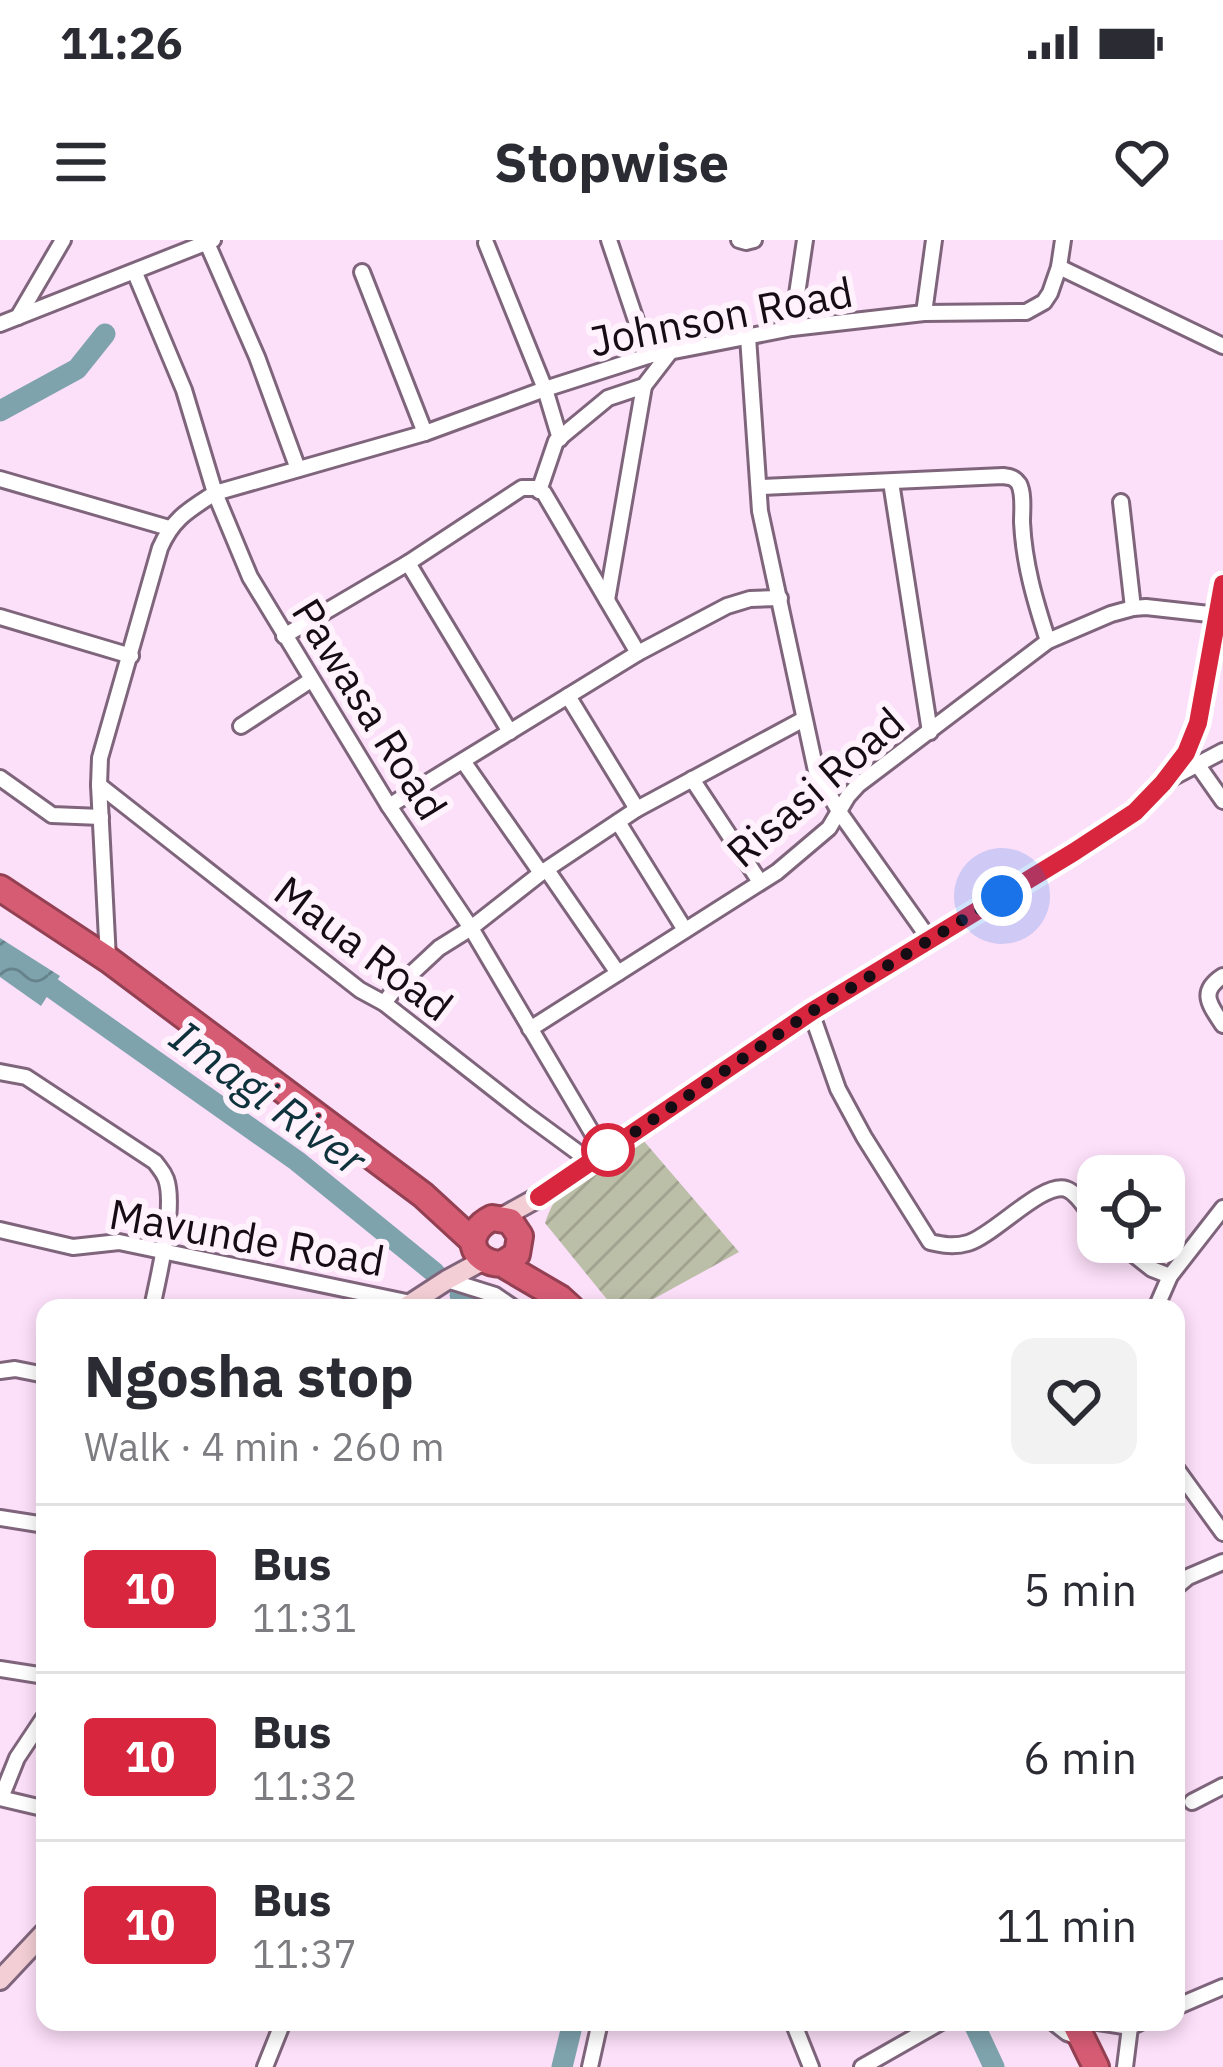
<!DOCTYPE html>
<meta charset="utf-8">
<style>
body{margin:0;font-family:"IBM Plex Sans",sans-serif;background:#f2f2f3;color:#2b2b33;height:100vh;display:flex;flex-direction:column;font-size:45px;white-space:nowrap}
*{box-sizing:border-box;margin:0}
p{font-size:39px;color:#7c7c81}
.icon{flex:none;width:66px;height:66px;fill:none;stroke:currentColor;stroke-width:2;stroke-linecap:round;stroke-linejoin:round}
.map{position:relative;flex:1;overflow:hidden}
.details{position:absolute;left:36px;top:1059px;width:1149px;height:732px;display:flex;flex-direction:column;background:#fff;border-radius:24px;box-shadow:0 6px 18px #0003}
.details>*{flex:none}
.badge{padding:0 24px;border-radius:9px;font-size:42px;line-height:78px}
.fabs{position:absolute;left:1077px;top:915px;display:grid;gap:24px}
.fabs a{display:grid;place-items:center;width:108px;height:108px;border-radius:24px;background:#fff;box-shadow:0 6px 18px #0003;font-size:60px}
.you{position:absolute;width:60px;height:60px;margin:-30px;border:9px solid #fff;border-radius:50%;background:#1a73e8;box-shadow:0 0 0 18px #1a73e833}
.map>.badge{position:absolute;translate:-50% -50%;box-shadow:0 0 0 6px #fff}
.round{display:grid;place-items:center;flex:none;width:126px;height:126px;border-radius:24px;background:#f2f2f3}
.headline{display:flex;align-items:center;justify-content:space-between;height:204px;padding:0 48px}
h1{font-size:57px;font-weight:700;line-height:90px}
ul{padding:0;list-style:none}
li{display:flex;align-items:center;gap:36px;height:168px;padding:0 48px;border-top:3px solid #e1e1e2}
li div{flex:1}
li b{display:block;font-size:45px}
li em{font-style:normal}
li .badge{min-width:132px;font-weight:700;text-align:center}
.status{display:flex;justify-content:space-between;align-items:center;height:84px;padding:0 60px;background:#fff;direction:ltr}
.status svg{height:33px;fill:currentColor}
header{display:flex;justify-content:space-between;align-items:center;height:156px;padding:0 48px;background:#fff;font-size:54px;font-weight:700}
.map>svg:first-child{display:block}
</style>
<div class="status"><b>11:26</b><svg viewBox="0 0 49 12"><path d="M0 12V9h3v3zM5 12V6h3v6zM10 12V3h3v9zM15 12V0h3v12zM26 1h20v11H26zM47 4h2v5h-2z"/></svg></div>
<header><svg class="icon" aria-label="menu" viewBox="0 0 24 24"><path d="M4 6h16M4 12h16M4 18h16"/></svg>Stopwise<svg class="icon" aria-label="heart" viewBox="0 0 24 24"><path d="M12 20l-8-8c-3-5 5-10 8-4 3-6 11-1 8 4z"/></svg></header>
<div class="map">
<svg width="1223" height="1827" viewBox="0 0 1223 1827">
<defs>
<pattern id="garden-furrows" width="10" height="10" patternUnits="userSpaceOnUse" patternTransform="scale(3)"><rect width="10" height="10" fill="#bcbfa8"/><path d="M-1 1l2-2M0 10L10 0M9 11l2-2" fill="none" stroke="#a1a390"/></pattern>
<pattern id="water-waves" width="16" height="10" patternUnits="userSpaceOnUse" patternTransform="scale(3)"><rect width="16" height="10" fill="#7ea3ad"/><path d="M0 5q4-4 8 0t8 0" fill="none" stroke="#66838c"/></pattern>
</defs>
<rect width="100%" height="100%" fill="#fcdff9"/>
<!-- garden -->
<path fill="url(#garden-furrows)" d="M643,900L739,1012L637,1068H614L545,983C557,949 569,943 600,929C615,922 629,910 643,900Z"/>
<!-- water -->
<path fill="url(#water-waves)" d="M0,698L60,736L41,766L0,737Z"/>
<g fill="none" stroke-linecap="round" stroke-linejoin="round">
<!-- river -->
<g stroke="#7ea3ad" stroke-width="21">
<path d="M0,171L77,129L105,94"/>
<path d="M52,748L297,921L435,1033"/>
<path d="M460,1055L474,1068"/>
<path d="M973,1782L994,1827"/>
<path d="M562,1827L573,1782"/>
</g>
<defs>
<g id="street">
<path d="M609,0L648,116"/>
<path d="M739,0L746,2L754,0"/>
<path d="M207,3L257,117L298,229"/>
<path d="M486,3L545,149L560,199"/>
<path d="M1059,27L1223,106"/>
<path d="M362,32L425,193"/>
<path d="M135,33L184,150L215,253L250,337L389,566L471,688L604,913"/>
<path d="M924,73L934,0"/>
<path d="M18,77L63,0"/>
<path d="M0,84L213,0"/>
<path d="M792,88L805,0"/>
<path d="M748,97L760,271L816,531L840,573L930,700"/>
<path d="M0,239L169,288"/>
<path d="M891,242L930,492"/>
<path d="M760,247L1003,236C1010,237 1014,237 1019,244C1024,254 1022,271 1022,282C1024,324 1035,361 1048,401"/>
<path d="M539,251L556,201L608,158L644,146L671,111"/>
<path d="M1121,262L1133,368"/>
<path d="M408,323L510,492"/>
<path d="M607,360L644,146"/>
<path d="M0,377L131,416"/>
<path d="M284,396L408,323L522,248H535L544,253L638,413"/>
<path d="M568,456L637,569"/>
<path d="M241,486L311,440"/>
<path d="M463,521L541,633"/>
<path d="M1197,524L1223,561"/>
<path d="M0,538L52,575L101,577"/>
<path d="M692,539L760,642"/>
<path d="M1168,540L1223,511"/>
<path d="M99,545L360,750L384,763L527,875L591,922"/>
<path d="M389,566L638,413L727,366L750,359L780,358"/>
<path d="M618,582L685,690"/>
<path d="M547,630L618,733"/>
<path d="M108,719L99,545L100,518L160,308C173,278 189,270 215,253L425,193L545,149L648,116L792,88L924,73L1026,72L1044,62L1050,53L1059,27L1063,0"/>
<path d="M1223,736C1198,752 1210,765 1223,785"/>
<path d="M384,763L395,749L439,708L471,688L541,633L637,569L804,479"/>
<path d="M811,772L838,849L864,897L930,1002C943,1005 954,1007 968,1003C993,996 1043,941 1066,949C1079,953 1089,975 1098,984"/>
<path d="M530,789L777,632L829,588L848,556L858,545L1048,401L1111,374L1133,368L1146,367L1218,375"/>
<path d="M0,832L26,837L155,922C160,929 163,931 166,939C176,967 158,1038 152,1068"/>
<path d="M0,990L73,1007L119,1002L411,1063"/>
<path d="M1118,1002L1152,1029L1170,1036"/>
<path d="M447,1040L495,1055L514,1068"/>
<path d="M1156,1068L1170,1036L1223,968"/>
<path d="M0,1131L15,1129L45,1135"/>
<path d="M1176,1228L1223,1293"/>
<path d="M0,1278L45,1285"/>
<path d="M1176,1347L1188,1337L1223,1322"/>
<path d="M0,1429L45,1436"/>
<path d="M0,1558L38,1567"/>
<path d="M1,1558L17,1518L45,1476"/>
<path d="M1192,1562L1223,1546"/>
<path d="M1176,1767L1223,1747"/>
<path d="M793,1782L811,1827"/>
<path d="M1053,1782L1067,1793L1081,1798"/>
<path d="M1098,1782L1130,1787L1141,1782"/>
<path d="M265,1827L283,1782"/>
<path d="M590,1827L600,1782"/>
<path d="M862,1827L941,1782"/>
<path d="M1125,1827L1130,1787"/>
</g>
<g id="secondary">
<path d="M501,978L539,957L811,772L1074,612L1135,572L1164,543L1186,513L1198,483L1223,344"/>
<path d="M404,1068L447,1040L484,1020"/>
<path d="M0,1740L45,1692"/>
</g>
<g id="highway">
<path d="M0,648L109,720L423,955L473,1001"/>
<path d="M502,1024L517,1014L520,996L510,981L492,978C463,992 469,1023 502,1024L560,1058L571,1068"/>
<path d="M1074,1782L1096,1827"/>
</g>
</defs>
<!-- street casing -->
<use href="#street" stroke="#7f657c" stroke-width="20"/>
<!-- secondary casing -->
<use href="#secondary" stroke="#7f657c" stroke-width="24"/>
<!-- highway casing -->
<use href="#highway" stroke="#924052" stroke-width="30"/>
<!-- street -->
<use href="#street" stroke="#fff" stroke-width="14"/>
<!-- secondary -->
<use href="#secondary" stroke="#f3ced5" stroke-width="18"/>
<!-- highway -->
<use href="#highway" stroke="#d65c74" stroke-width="24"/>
</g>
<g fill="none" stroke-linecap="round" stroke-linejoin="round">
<defs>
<path id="line" d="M539,957L811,772L1074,612L1135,572L1163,543L1186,513L1198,483L1223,344"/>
</defs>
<!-- line casing -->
<use href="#line" stroke="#fff" stroke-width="27"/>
<!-- line -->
<use href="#line" stroke="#d7263d" stroke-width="18"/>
<!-- walk -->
<path stroke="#150c14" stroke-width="12" stroke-dasharray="0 21.6" d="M608,910L604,913L811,772L1002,656"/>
</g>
<!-- markers -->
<circle fill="#fff" stroke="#d7263d" stroke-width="6" cx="608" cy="910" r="24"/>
<g text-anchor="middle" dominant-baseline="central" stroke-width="12" stroke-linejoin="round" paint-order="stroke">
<!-- street labels -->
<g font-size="42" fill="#150c14" stroke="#fff2fd">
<text transform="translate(721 76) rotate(-11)">Johnson Road</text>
<text transform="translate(370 469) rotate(58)">Pawasa Road</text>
<text transform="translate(815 547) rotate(-41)">Risasi Road</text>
<text transform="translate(364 708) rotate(37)">Maua Road</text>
<text transform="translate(247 997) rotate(10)">Mavunde Road</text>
</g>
<!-- water labels -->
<g font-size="45" font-style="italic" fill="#0e323b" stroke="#fff2fd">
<text transform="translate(269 857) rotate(36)">Imagi River</text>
</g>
</g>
</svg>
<div class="fabs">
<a><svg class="icon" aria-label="locate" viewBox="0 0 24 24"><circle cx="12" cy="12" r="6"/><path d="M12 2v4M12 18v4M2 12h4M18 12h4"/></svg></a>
</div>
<div class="you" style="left:1002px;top:656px"></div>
<section class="details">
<div class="headline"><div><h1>Ngosha stop</h1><p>Walk · 4 min · 260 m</p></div><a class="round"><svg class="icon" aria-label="heart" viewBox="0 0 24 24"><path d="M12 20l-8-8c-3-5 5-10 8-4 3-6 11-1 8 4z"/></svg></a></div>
<ul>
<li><span class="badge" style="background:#d7263d;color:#fff">10</span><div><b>Bus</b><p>11:31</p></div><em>5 min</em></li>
<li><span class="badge" style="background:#d7263d;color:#fff">10</span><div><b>Bus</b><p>11:32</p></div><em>6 min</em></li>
<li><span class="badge" style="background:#d7263d;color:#fff">10</span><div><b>Bus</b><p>11:37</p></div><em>11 min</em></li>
</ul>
</section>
</div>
